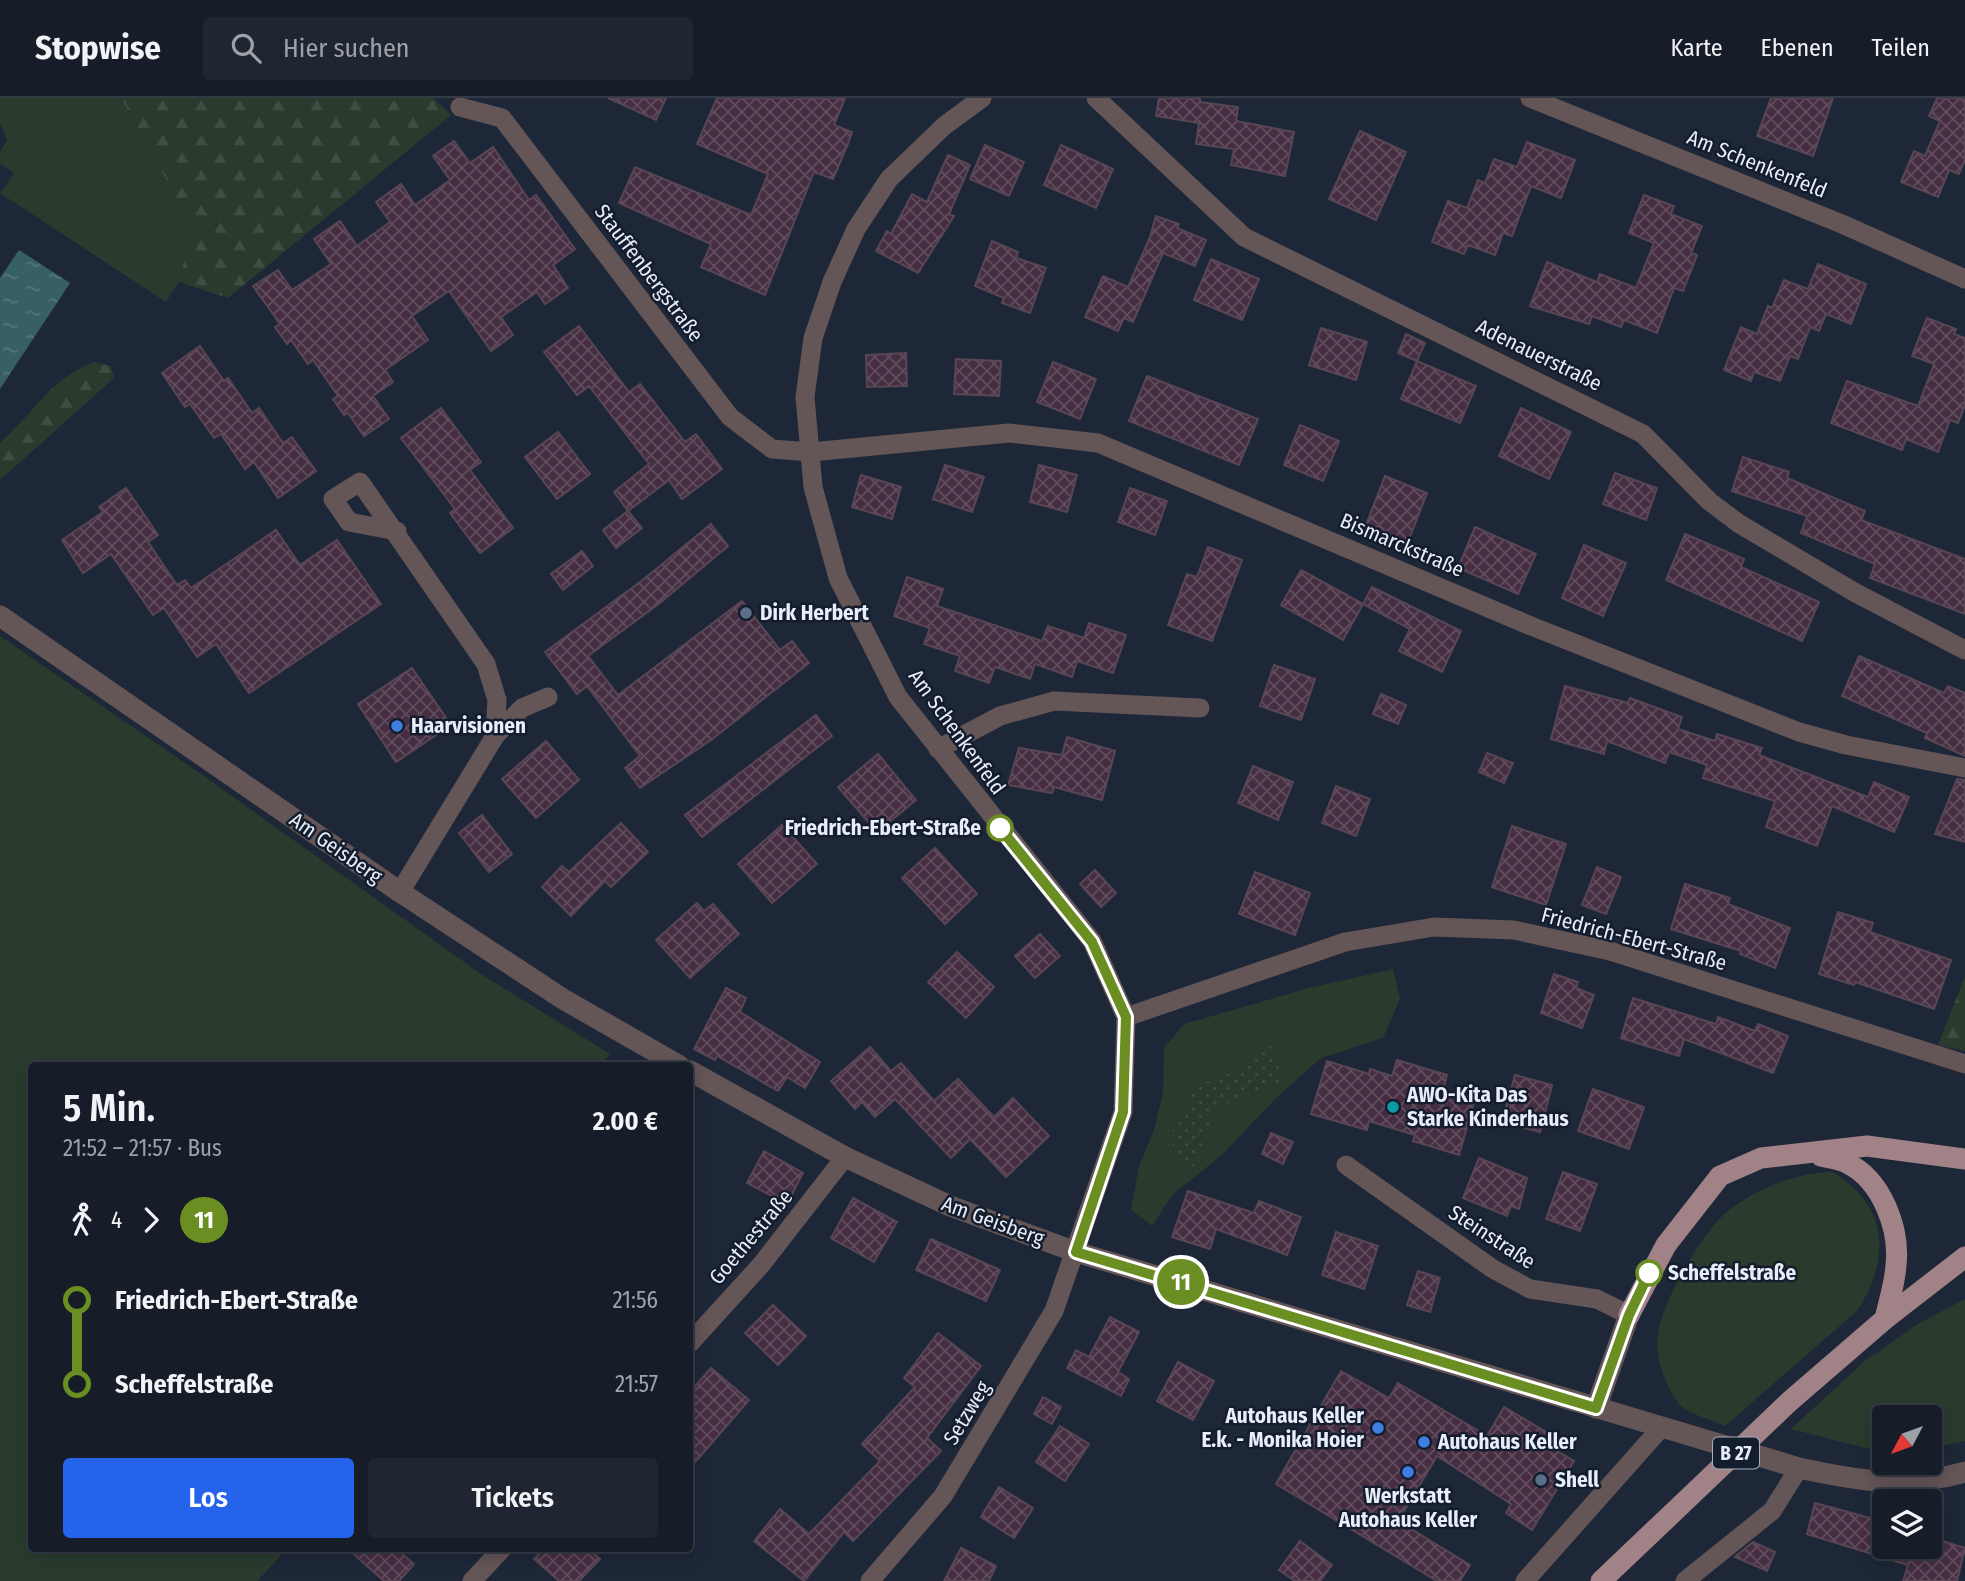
<!DOCTYPE html>
<html lang="de">
<meta charset="utf-8">
<style>
body{margin:0;font-family:"Fira Sans Condensed",sans-serif;background:#1f2631;color:#f1f3f6;height:100vh;display:flex;flex-direction:column;font-size:26px;white-space:nowrap}
*{box-sizing:border-box;margin:0}
p{font-size:23px;color:#9ea2a8}
.icon{flex:none;width:38px;height:38px;fill:none;stroke:currentColor;stroke-width:2;stroke-linecap:round;stroke-linejoin:round}
.map{position:relative;flex:1;overflow:hidden}
.panel{position:absolute;left:28px;top:964px;width:665px;height:490px;display:flex;flex-direction:column;background:#161d29;border-radius:7px;box-shadow:0 4px 18px #0003,0 0 0 2px #353b46}
.panel>*{flex:none}
.badge{padding:0 14px;border-radius:23px;font-size:24px;line-height:46px}
.needle{width:46px;rotate:229deg}
.fabs{position:absolute;left:1872px;top:1307px;display:grid;gap:14px}
.fabs a{display:grid;place-items:center;width:70px;height:70px;border-radius:7px;background:#161d29;box-shadow:0 4px 18px #0003,0 0 0 2px #353b46;font-size:35px}
.map>.badge{position:absolute;translate:-50% -50%;box-shadow:0 0 0 4px #fff}
.legs{display:flex;align-items:center;gap:10px;height:77px;padding:0 35px;font-size:23px}
.legs p{margin-inline-start:auto}
.head{display:flex;align-items:center;justify-content:space-between;height:119px;padding:0 35px}
h1{font-size:38px;font-weight:600;line-height:52px}
.cta{display:flex;gap:14px;margin-top:auto;padding:14px 35px}
.cta a{flex:1;height:80px;border-radius:7px;background:#2563eb;color:#fff;font-size:28px;font-weight:600;line-height:80px;text-align:center}
.cta a+a{background:#1f2631;color:#f1f3f6}
ul{padding:0 35px;list-style:none}
li{display:flex;align-items:center;gap:24px;height:84px;font-size:26px}
li i{display:grid;place-items:center;width:10px;height:100%;margin:0 9px;background:currentColor}
li i::after{content:'';width:18px;height:18px;margin:-9px;border:5px solid;border-radius:50%;background:#161d29}
li p{margin-inline-start:auto}
li:first-child i{background:linear-gradient(#0000 50%,currentColor 0)}
li:last-child i{background:linear-gradient(currentColor 50%,#0000 0)}
header{display:flex;align-items:center;gap:42px;box-sizing:border-box;height:98px;padding:0 35px;background:#161d29;border-bottom:2px solid #353b46}
header strong{font-size:33px}
nav{display:flex;gap:38px;margin-inline-start:auto;font-size:24px}
.search{width:490px;height:63px;background:#1f2631;display:flex;align-items:center;gap:18px;box-sizing:border-box;padding:0 24px;border-radius:7px;color:#9ea2a8;font-size:26px}
.map>svg:first-child{display:block}
</style>
<header>
<strong>Stopwise</strong>
<div class="search"><svg class="icon" aria-label="search" viewBox="0 0 24 24"><circle cx="10" cy="10" r="6"/><path d="M15 15l6 6"/></svg>Hier suchen</div>
<nav><a>Karte</a><a>Ebenen</a><a>Teilen</a></nav>
</header>
<div class="map">
<svg width="1965" height="1483" viewBox="0 0 1965 1483">
<defs>
<pattern id="forest-firs" width="22" height="20" patternUnits="userSpaceOnUse" patternTransform="scale(1.75)"><rect width="22" height="20" fill="#2a3b2e"/><path d="M5 1l3.5 6h-7zM16 11l3.5 6h-7z" fill="#3f4e43"/></pattern>
<pattern id="park-dots" width="8" height="8" patternUnits="userSpaceOnUse" patternTransform="scale(1.75)"><rect width="8" height="8" fill="#2a3b2e"/><path d="M2 2h.1M6 6h.1" fill="none" stroke="#3f4e43" stroke-width="1.8" stroke-linecap="round"/></pattern>
<pattern id="water-ripples" width="26" height="14" patternUnits="userSpaceOnUse" patternTransform="scale(1.75)"><rect width="26" height="14" fill="#376063"/><path d="M2 4q2-2 4 0t4 0M15 11q2-2 4 0t4 0" fill="none" stroke="#54777a"/></pattern>
<pattern id="building-cross-hatch" width="8" height="8" patternUnits="userSpaceOnUse" patternTransform="scale(1.75)"><rect width="8" height="8" fill="#462e42"/><path d="M0 0l8 8M0 8l8-8" fill="none" stroke="#614d5e"/></pattern>
</defs>
<rect width="100%" height="100%" fill="#1d2737"/>
<!-- grass -->
<g fill="#2a3b2e">
<path d="M0,0H121L192,128L179,184L166,204L0,95L14,75L0,66V54L7,42L0,25Z"/>
<path d="M0,538L204,678L481,876L610,956L600,968H32V1451H287L257,1483H0Z"/>
<path d="M1393,871L1400,901L1383,940L1321,960L1277,999L1223,1056L1172,1097L1152,1128L1131,1112L1139,1068L1154,1032L1163,994L1164,950L1184,926L1309,890Z"/>
<path d="M1832,1074C1889,1107 1891,1161 1857,1213L1725,1328C1713,1322 1691,1317 1681,1308C1669,1295 1658,1266 1657,1249C1654,1215 1702,1133 1728,1113C1758,1090 1794,1075 1832,1074Z"/>
<path d="M1965,1201V1343L1930,1351V1320H1885V1355L1791,1331L1866,1262L1918,1226Z"/>
</g>
<!-- forest -->
<g fill="url(#forest-firs)">
<path d="M121,0H433L451,17L228,200L179,184L192,128Z"/>
<path d="M95,264L111,268L114,280L0,382V345C34,315 50,280 95,264Z"/>
<path d="M1965,878V953L1938,947Z"/>
</g>
<!-- park -->
<path fill="url(#park-dots)" d="M1270,948L1283,965L1279,986L1236,999L1216,1014L1205,1035L1203,1055L1190,1072L1177,1063L1170,1038L1197,987L1232,975Z"/>
<!-- water -->
<path fill="url(#water-ripples)" d="M19,152L70,185L0,291V180Z"/>
<!-- building -->
<g fill="url(#building-cross-hatch)" stroke="#584655" stroke-width="2">
<path d="M608,0H666L656,22Z"/>
<path d="M717,0H845L834,27L852,34L848,46L833,81L814,74L765,197L701,169L711,146L619,105L635,69L751,117L768,76L697,46Z"/>
<path d="M1159,0H1200V4L1238,9L1236,23L1294,34L1285,78L1231,67L1234,51L1196,46L1199,25L1156,18Z"/>
<path d="M1771,0H1833L1813,58L1757,38Z"/>
<path d="M1937,0H1965V62L1959,76L1949,72L1938,99L1901,84L1914,53L1925,58L1940,23L1929,18Z"/>
<path d="M1360,33L1406,54L1376,122L1329,101Z"/>
<path d="M454,43L470,65L493,49L529,102L536,97L575,151L553,167L568,190L545,206L537,194L501,219L513,237L491,253L449,193L412,218L428,242L385,272L393,284L373,298L389,321L364,338L348,315L344,317L333,301L338,298L313,262L308,266L291,242L287,246L275,229L280,226L253,188L278,172L292,192L331,166L314,141L340,123L357,148L390,124L376,104L401,86L415,107L450,82L433,58Z"/>
<path d="M1527,44L1575,62L1561,100L1531,88L1512,138L1503,135L1495,157L1468,147L1464,156L1432,144L1448,103L1467,110L1478,82L1485,85L1494,61L1517,69Z"/>
<path d="M985,47L1024,64L1009,98L970,81Z"/>
<path d="M1061,47L1113,71L1096,110L1044,87Z"/>
<path d="M948,57L970,67L949,116L954,118L918,175L876,153L887,133L891,136L912,96L927,104Z"/>
<path d="M1644,97L1674,108L1671,116L1702,128L1691,155L1697,157L1683,193L1674,190L1657,235L1624,222L1621,229L1592,218L1589,226L1530,208L1547,164L1597,184L1600,176L1636,190L1654,145L1629,135Z"/>
<path d="M1156,118L1179,126L1177,130L1206,142L1195,168L1163,155L1133,224L1124,220L1118,233L1085,219L1103,178L1128,189L1150,139Z"/>
<path d="M992,143L1018,154L1016,160L1046,170L1030,215L1002,205L1004,200L975,188Z"/>
<path d="M1211,161L1259,181L1242,222L1194,202Z"/>
<path d="M1818,166L1866,186L1851,226L1826,216L1819,233L1810,229L1798,261L1790,258L1780,283L1754,274L1751,283L1724,272L1741,229L1757,236L1768,208L1772,210L1784,182L1808,191Z"/>
<path d="M1927,220L1956,231L1954,236L1965,240V307L1958,325L1950,322L1938,354L1906,341L1902,352L1831,325L1847,283L1918,308L1934,266L1912,258Z"/>
<path d="M579,228L629,294L640,286L685,344L696,336L722,371L682,401L669,382L628,413L614,394L649,366L589,288L577,297L544,254Z"/>
<path d="M1321,230L1367,244L1356,282L1309,267Z"/>
<path d="M1406,236L1425,245L1417,263L1398,255Z"/>
<path d="M200,248L224,283L228,280L252,315L259,310L283,345L292,339L316,373L278,400L254,364L245,371L221,336L214,340L190,306L185,309L162,275Z"/>
<path d="M906,255L907,288L867,289L866,257Z"/>
<path d="M956,261L1001,263L999,298L954,296Z"/>
<path d="M1417,263L1476,288L1460,325L1401,301Z"/>
<path d="M1053,264L1096,281L1080,321L1037,304Z"/>
<path d="M1147,278L1258,321L1239,367L1129,323Z"/>
<path d="M441,310L481,364L470,372L513,430L480,455L450,415L455,411L401,340Z"/>
<path d="M1521,310L1571,334L1549,381L1499,358Z"/>
<path d="M1300,327L1339,343L1323,383L1284,367Z"/>
<path d="M558,334L590,376L557,401L525,359Z"/>
<path d="M1743,359L1789,374L1787,380L1865,413L1861,422L1965,461V516L1870,480L1875,466L1801,435L1807,418L1732,393Z"/>
<path d="M945,367L984,379L972,414L933,401Z"/>
<path d="M1039,367L1077,377L1067,414L1030,404Z"/>
<path d="M1615,375L1657,390L1646,422L1603,406Z"/>
<path d="M861,377L901,389L892,421L852,409Z"/>
<path d="M1385,378L1427,395L1408,444L1366,427Z"/>
<path d="M126,390L158,437L148,444L177,487L185,482L191,490L276,432L300,467L337,442L381,506L249,595L216,546L197,559L164,510L153,517L111,456L83,475L62,442L103,414L99,409Z"/>
<path d="M1130,390L1167,403L1155,437L1118,424Z"/>
<path d="M628,413L642,430L616,450L603,432Z"/>
<path d="M711,426L728,448L660,505L588,558L618,597L742,503L780,552L792,543L809,565L711,642L640,690L625,670L640,658L587,588L577,596L545,554L644,481Z"/>
<path d="M1475,429L1536,456L1518,496L1458,470Z"/>
<path d="M1685,436L1744,461L1741,469L1819,504L1802,543L1666,482Z"/>
<path d="M1584,447L1626,465L1603,518L1562,500Z"/>
<path d="M1208,449L1242,462L1212,543L1168,527L1187,476L1197,479Z"/>
<path d="M582,453L593,468L563,492L551,476Z"/>
<path d="M1301,472L1363,506L1343,542L1281,507Z"/>
<path d="M907,479L943,491L937,508L1042,543L1048,528L1084,540L1089,525L1126,537L1113,575L1077,563L1072,579L1035,566L1030,581L995,569L989,585L955,573L960,558L924,546L930,530L894,518Z"/>
<path d="M1372,489L1461,533L1442,574L1399,553L1410,531L1363,506Z"/>
<path d="M1859,558L1944,595L1948,588L1965,595V658L1925,640L1927,635L1842,598Z"/>
<path d="M1274,567L1315,581L1301,622L1260,608Z"/>
<path d="M412,570L451,627L396,664L358,606Z"/>
<path d="M1565,588L1628,605L1630,600L1682,619L1678,631L1715,643L1717,636L1762,650L1759,657L1868,699L1874,684L1909,699L1894,734L1832,708L1817,748L1766,729L1775,703L1703,680L1707,667L1669,654L1665,665L1607,643L1604,656L1551,641Z"/>
<path d="M1381,596L1406,607L1398,626L1373,616Z"/>
<path d="M816,617L832,638L702,739L685,717Z"/>
<path d="M1067,639L1115,653L1102,702L1054,689L1052,695L1008,687L1019,650L1062,657Z"/>
<path d="M546,643L579,682L536,720L502,681Z"/>
<path d="M1487,655L1513,665L1504,685L1479,674Z"/>
<path d="M878,656L916,702L877,734L838,689Z"/>
<path d="M1253,668L1293,684L1278,722L1238,705Z"/>
<path d="M1957,681L1965,682V744L1935,736Z"/>
<path d="M1336,688L1370,701L1356,738L1322,725Z"/>
<path d="M482,717L512,756L489,774L459,735Z"/>
<path d="M621,725L648,754L611,789L605,783L571,818L542,789L562,768L569,774Z"/>
<path d="M782,727L817,766L772,805L738,766Z"/>
<path d="M1512,728L1566,746L1546,807L1492,789Z"/>
<path d="M935,750L977,796L945,826L902,780Z"/>
<path d="M1597,769L1621,779L1606,816L1582,807Z"/>
<path d="M1095,772L1116,795L1101,809L1080,786Z"/>
<path d="M1255,774L1310,795L1295,837L1239,816Z"/>
<path d="M1685,786L1730,800L1728,806L1790,830L1775,870L1740,856L1741,853L1671,831Z"/>
<path d="M697,805L704,813L713,806L739,836L690,880L656,842Z"/>
<path d="M1838,814L1873,825L1870,834L1951,862L1934,911L1855,884L1854,887L1819,876Z"/>
<path d="M1040,836L1060,858L1035,880L1015,858Z"/>
<path d="M957,854L994,889L966,920L928,884Z"/>
<path d="M1554,876L1578,884L1576,890L1594,897L1582,930L1541,915Z"/>
<path d="M726,890L746,900L740,914L820,964L805,990L787,979L778,993L717,958L715,962L694,951Z"/>
<path d="M1633,900L1716,926L1718,919L1755,933L1758,926L1788,938L1773,975L1684,941L1679,958L1621,940Z"/>
<path d="M870,949L891,973L901,965L934,1003L958,981L994,1019L1013,1000L1049,1038L1006,1079L970,1041L951,1060L895,1001L875,1019L862,1004L855,1011L831,983Z"/>
<path d="M1397,962L1447,977L1442,996L1474,1005L1459,1057L1413,1043L1415,1037L1369,1023L1367,1032L1311,1016L1327,963L1369,976L1370,971L1392,978Z"/>
<path d="M1515,977L1552,987L1540,1034L1502,1024Z"/>
<path d="M1593,991L1644,1009L1629,1051L1578,1033Z"/>
<path d="M1271,1035L1293,1044L1283,1066L1262,1056Z"/>
<path d="M764,1053L803,1075L787,1106L747,1085Z"/>
<path d="M1479,1060L1527,1080L1519,1111L1511,1108L1507,1118L1463,1100Z"/>
<path d="M1563,1074L1597,1086L1580,1133L1546,1121Z"/>
<path d="M1188,1093L1254,1115L1259,1103L1301,1119L1287,1157L1216,1131L1210,1151L1172,1139Z"/>
<path d="M853,1100L897,1124L874,1164L831,1140Z"/>
<path d="M1336,1134L1378,1148L1364,1191L1322,1177Z"/>
<path d="M931,1141L1000,1172L986,1203L916,1172Z"/>
<path d="M1418,1173L1440,1180L1430,1214L1407,1207Z"/>
<path d="M773,1207L806,1238L778,1267L745,1235Z"/>
<path d="M1110,1219L1139,1234L1118,1274L1129,1281L1121,1298L1067,1270L1076,1252L1089,1259Z"/>
<path d="M938,1235L981,1268L927,1340L941,1353L853,1443L844,1434L804,1483L754,1443L780,1411L809,1436L880,1363L862,1346L915,1289L904,1280Z"/>
<path d="M1178,1264L1214,1283L1193,1322L1157,1303Z"/>
<path d="M711,1270L749,1302L690,1370V1294Z"/>
<path d="M1341,1273L1389,1300L1398,1285L1487,1338L1504,1309L1553,1338L1547,1347L1574,1363L1532,1432L1506,1415L1511,1406L1437,1358L1398,1423L1470,1467L1460,1483H1437L1276,1386Z"/>
<path d="M1043,1299L1061,1309L1052,1326L1034,1316Z"/>
<path d="M1060,1328L1089,1346L1065,1383L1036,1364Z"/>
<path d="M999,1389L1033,1410L1014,1440L981,1419Z"/>
<path d="M1815,1405L1885,1424V1449H1930V1439L1965,1450L1957,1483H1903L1908,1467L1807,1436Z"/>
<path d="M1300,1443L1332,1467L1320,1483H1295L1279,1472Z"/>
<path d="M1753,1444L1775,1454L1767,1473L1735,1459Z"/>
<path d="M961,1450L996,1468L989,1483H944Z"/>
<path d="M348,1451H397L414,1466L399,1483H384Z"/>
<path d="M544,1451H589L600,1461L579,1483H559L534,1461Z"/>
</g>
<g fill="none" stroke-linecap="round" stroke-linejoin="round">
<!-- minor -->
<g stroke="#645557" stroke-width="19">
<path d="M1096,0L1244,139L1643,336L1709,403L1738,425L1854,494L1965,552"/>
<path d="M1530,0L1842,126L1965,181"/>
<path d="M460,9L502,20L730,319L772,351L811,354L1009,335L1098,345L1531,528L1799,634L1846,647L1965,670"/>
<path d="M397,433L349,424L333,401L360,384L486,566L497,602L495,638L400,794"/>
<path d="M495,638L522,610L548,599"/>
<path d="M938,651L1000,618L1054,603L1200,610"/>
<path d="M1126,919L1345,844L1434,829L1514,832L1610,853L1965,966"/>
<path d="M1346,1067L1493,1171L1530,1191L1597,1201L1629,1217"/>
<path d="M690,1245L761,1167L845,1059"/>
<path d="M472,1483L502,1451"/>
<path d="M870,1483L943,1398L1054,1213L1123,1014L1126,919L1092,843L898,599L838,480L813,389L805,299L813,240L832,184L856,131L889,81L944,28L982,0"/>
<path d="M1525,1483L1661,1330"/>
<path d="M1685,1483L1772,1413L1799,1370"/>
</g>
<!-- tertiary -->
<g stroke="#645557" stroke-width="21">
<path d="M0,518L400,794L563,901L680,968"/>
<path d="M690,973L845,1059L950,1108L1076,1154L1799,1370C1859,1383 1904,1391 1965,1374"/>
<path d="M1596,1310L1629,1217"/>
</g>
<!-- primary -->
<g stroke="#a18287" stroke-width="21">
<path d="M1821,1058C1829,1060 1840,1061 1847,1065C1882,1082 1900,1131 1896,1167C1895,1185 1889,1203 1885,1221"/>
<path d="M1629,1217L1666,1147L1720,1078L1761,1060L1867,1048L1965,1061"/>
<path d="M1790,1303L1885,1221L1965,1159"/>
<path d="M1601,1483L1681,1407"/>
</g>
<!-- primary-bridge -->
<path stroke="#a18287" stroke-width="21" d="M1681,1407L1790,1303"/>
</g>
<g fill="none" stroke-linecap="round" stroke-linejoin="round">
<defs>
<path id="line-1" d="M1000,730L1092,844L1126,919L1123,1014L1076,1154L1596,1310L1629,1217L1649,1175"/>
</defs>
<!-- line-1 casing -->
<use href="#line-1" stroke="#fff" stroke-width="16"/>
<!-- line-1 -->
<use href="#line-1" stroke="#6b8e23" stroke-width="10"/>
</g>
<!-- markers -->
<g fill="#5c6f8a" stroke="#141d2d" stroke-width="2.5">
<circle cx="746" cy="515" r="7"/>
<circle cx="1541" cy="1382" r="7"/>
</g>
<g fill="#3f7fe0" stroke="#141d2d" stroke-width="2.5">
<circle cx="397" cy="628" r="7"/>
<circle cx="1378" cy="1330" r="7"/>
<circle cx="1424" cy="1344" r="7"/>
<circle cx="1408" cy="1374" r="7"/>
</g>
<g fill="#fff" stroke="#6b8e23" stroke-width="3.5">
<circle cx="1000" cy="730" r="12"/>
<circle cx="1649" cy="1175" r="12"/>
</g>
<circle fill="#0f9aa8" stroke="#141d2d" stroke-width="2.5" cx="1393" cy="1009" r="7"/>
<g text-anchor="middle" dominant-baseline="central" stroke-width="5" stroke-linejoin="round" paint-order="stroke">
<!-- shield labels -->
<rect fill="#141d2d" stroke="#a8afbc" stroke-width="2" x="1713" y="1339.5" width="46" height="31" rx="5"/>
<g font-size="19" font-weight="bold" fill="#e7edf9">
<text x="1736" y="1355">B 27</text>
</g>
<!-- street labels -->
<g font-size="21" fill="#e7edf9" stroke="#141d2d">
<text transform="translate(1757 66) rotate(22)">Am Schenkenfeld</text>
<text transform="translate(649 175) rotate(53)">Stauffenbergstraße</text>
<text transform="translate(1539 257) rotate(26)">Adenauerstraße</text>
<text transform="translate(1402 447) rotate(23)">Bismarckstraße</text>
<text transform="translate(957 634) rotate(54)">Am Schenkenfeld</text>
<text transform="translate(336 750) rotate(35)">Am Geisberg</text>
<text transform="translate(1634 841) rotate(15)">Friedrich-Ebert-Straße</text>
<text transform="translate(993 1123) rotate(20)">Am Geisberg</text>
<text transform="translate(751 1139) rotate(-50)">Goethestraße</text>
<text transform="translate(1492 1139) rotate(33)">Steinstraße</text>
<text transform="translate(967 1315) rotate(-59)">Setzweg</text>
</g>
<!-- poi labels -->
<g font-size="21" font-weight="bold" fill="#e7edf9" stroke="#141d2d" text-anchor="start">
<text x="760" y="515">Dirk Herbert</text>
<text x="411" y="628">Haarvisionen</text>
<text x="1407" y="997">AWO-Kita Das<tspan x="1407" dy="24">Starke Kinderhaus</tspan></text>
<text x="1364" y="1318" text-anchor="end">Autohaus Keller<tspan x="1364" dy="24">E.k. - Monika Hoier</tspan></text>
<text x="1438" y="1344">Autohaus Keller</text>
<text x="1555" y="1382">Shell</text>
<text x="1408" y="1398" text-anchor="middle">Werkstatt<tspan x="1408" dy="24">Autohaus Keller</tspan></text>
</g>
<!-- stop labels -->
<g font-size="21" font-weight="bold" fill="#e7edf9" stroke="#141d2d" text-anchor="end">
<text x="981" y="730">Friedrich-Ebert-Straße</text>
<text x="1668" y="1175" text-anchor="start">Scheffelstraße</text>
</g>
</g>
</svg>
<div class="fabs">
<a><svg class="needle" viewBox="-14 -14 28 28"><path d="M0-13l5 13h-10z" fill="#e53935"/><path d="M0 13l5-13h-10z" fill="#9ea2a8"/></svg></a>
<a><svg class="icon" aria-label="layers" viewBox="0 0 24 24"><path d="M12 4l9 5-9 5-9-5zM3 14l9 5 9-5"/></svg></a>
</div>
<b class="badge" style="left:1181px;top:1184px;background:#6b8e23;color:#fff">11</b>
<section class="panel">
<div class="head"><div><h1>5 Min.</h1><p>21:52 – 21:57 · Bus</p></div><b>2.00 €</b></div>
<div class="legs"><svg class="icon" aria-label="walk" viewBox="0 0 24 24"><circle cx="13" cy="4" r="2"/><path d="M13 8l-2 6 4 7M11 14l-3 7M7 12l3-4h3l4 4"/></svg>4<svg class="icon" aria-label="forward" viewBox="0 0 24 24"><path d="M9 5l7 7-7 7"/></svg><b class="badge" style="background:#6b8e23;color:#fff">11</b></div>
<ul>
<li><i style="color:#6b8e23"></i><b>Friedrich-Ebert-Straße</b><p>21:56</p></li>
<li><i style="color:#6b8e23"></i><b>Scheffelstraße</b><p>21:57</p></li>
</ul>
<div class="cta"><a>Los</a><a>Tickets</a></div>
</section>
</div>
